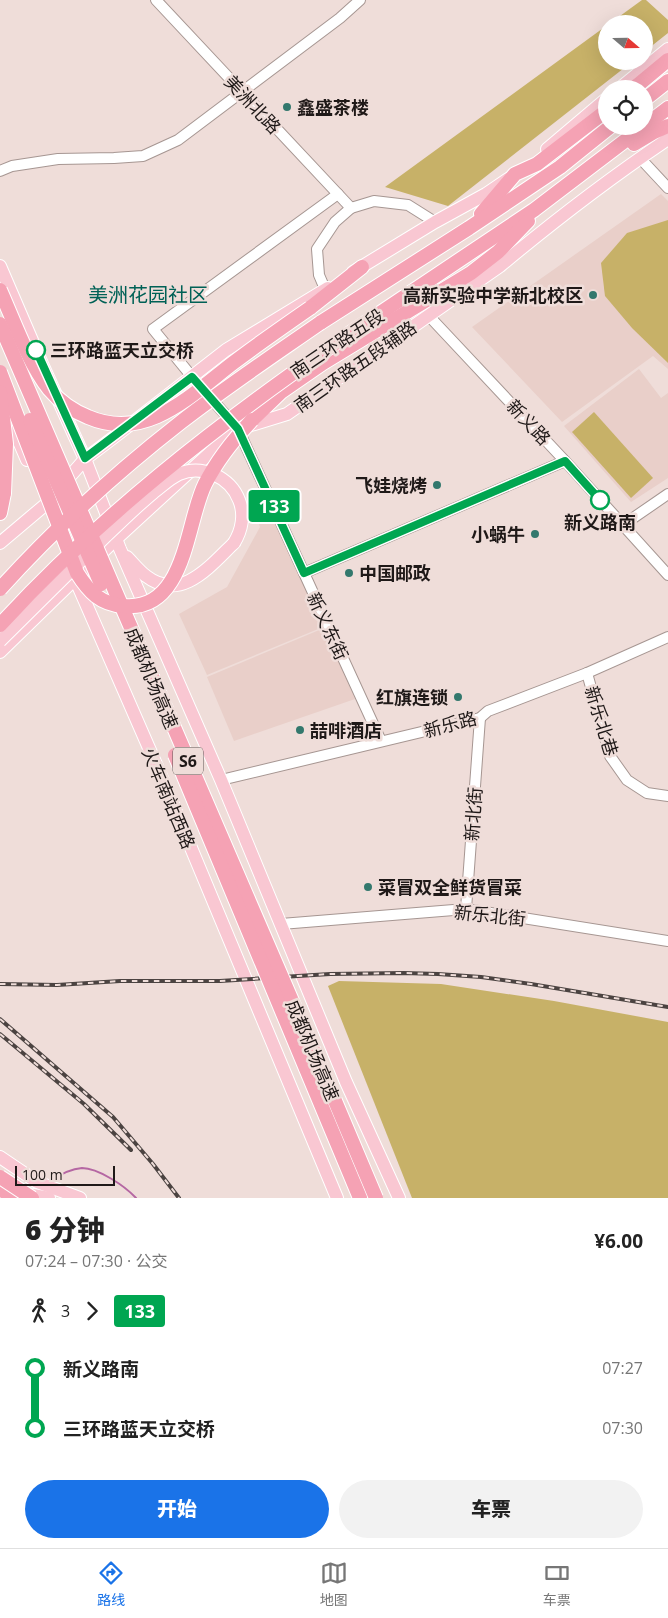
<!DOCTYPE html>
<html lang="zh">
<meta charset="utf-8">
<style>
body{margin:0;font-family:"Open Sans","Noto Sans SC",sans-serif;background:#f2f2f2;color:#222;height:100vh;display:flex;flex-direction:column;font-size:19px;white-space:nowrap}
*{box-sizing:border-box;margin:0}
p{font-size:16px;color:#767676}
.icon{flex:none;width:28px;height:28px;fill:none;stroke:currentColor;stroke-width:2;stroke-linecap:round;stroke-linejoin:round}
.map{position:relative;height:1198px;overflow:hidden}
.side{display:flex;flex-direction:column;background:#fff;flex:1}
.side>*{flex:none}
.badge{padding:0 10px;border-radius:4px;font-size:18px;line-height:32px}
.needle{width:32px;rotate:110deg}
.buttons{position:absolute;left:598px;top:15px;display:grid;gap:10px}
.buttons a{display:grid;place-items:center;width:55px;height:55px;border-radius:50%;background:#fff;box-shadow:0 5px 20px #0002;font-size:25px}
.scale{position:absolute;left:15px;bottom:12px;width:100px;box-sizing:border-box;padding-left:5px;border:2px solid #1f1918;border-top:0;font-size:14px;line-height:18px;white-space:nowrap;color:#1f1918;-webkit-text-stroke:4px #efddd9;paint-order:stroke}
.map>.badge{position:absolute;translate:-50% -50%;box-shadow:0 0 0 2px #fff}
.legs{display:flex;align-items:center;gap:8px;height:55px;padding:0 25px;font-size:16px}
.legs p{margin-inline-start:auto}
.head{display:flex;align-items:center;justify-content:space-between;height:85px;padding:0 25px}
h1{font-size:28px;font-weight:800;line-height:38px}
.button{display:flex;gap:10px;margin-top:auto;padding:10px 25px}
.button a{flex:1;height:58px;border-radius:30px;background:#1a73e8;color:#fff;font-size:20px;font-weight:800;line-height:58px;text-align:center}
.button a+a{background:#f2f2f2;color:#222}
ul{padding:0 25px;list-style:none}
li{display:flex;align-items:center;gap:18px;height:60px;font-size:19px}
li i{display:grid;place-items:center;width:8px;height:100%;margin:0 6px;background:currentColor}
li i::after{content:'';width:12px;height:12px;margin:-6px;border:4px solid;border-radius:50%;background:#fff}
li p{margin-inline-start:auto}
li:first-child i{background:linear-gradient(#0000 50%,currentColor 0)}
li:last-child i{background:linear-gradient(currentColor 50%,#0000 0)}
.dock{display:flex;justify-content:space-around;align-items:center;height:70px;border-top:1px solid #e0e0e0;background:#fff;font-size:14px;color:#767676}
.dock a{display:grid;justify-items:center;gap:2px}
.dock .selected{color:#1a73e8}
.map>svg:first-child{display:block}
</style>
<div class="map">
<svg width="668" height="1198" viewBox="0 0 668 1198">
<rect width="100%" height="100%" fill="#efddd9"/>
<!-- built -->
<g fill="#e9cfc9">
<path d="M661,194L668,201V369L653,356L562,422L472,327Z"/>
<path d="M639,369L661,398L668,393V478L631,502L564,426Z"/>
<path d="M267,503L323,627L207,675L179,614L227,587L260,527L254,510Z"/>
<path d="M324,628L355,699L234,741L207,677Z"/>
</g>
<!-- green -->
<g fill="#c7b168">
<path d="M642,0H646L668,20V33L644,52V24H609Z"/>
<path d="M606,26V61H633L448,206L385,187Z"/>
<path d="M668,220V363L632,328L605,296L601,263L627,233Z"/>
<path d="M594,412L653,478L631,498L572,432Z"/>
<path d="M339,981L441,984L554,1001L668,1022V1198H412L328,986Z"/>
</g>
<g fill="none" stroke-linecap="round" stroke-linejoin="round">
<!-- stream -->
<path stroke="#b567a3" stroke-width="2" d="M53,1180C61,1174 71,1169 82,1168C98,1168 125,1186 136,1198"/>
<defs>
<g id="minor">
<path d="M156,0L351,208"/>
<path d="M640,158L668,188"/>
<path d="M0,171L12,166L58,159L114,158L143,156L178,140L340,18L360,0"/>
<path d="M325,289L319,275L317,249L335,222L351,208L374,201L408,205L435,222"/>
<path d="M428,315L565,461L668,575"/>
<path d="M197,383L153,329L338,194"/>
<path d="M208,395L238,429L381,741"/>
<path d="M623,525L668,494"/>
<path d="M304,573L565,461"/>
<path d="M587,673L610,756L627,780L647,793L668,796"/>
<path d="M221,780L480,718L488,711L587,673L668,637"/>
<path d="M466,909L480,718"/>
<path d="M281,924L466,909L668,941"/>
</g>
<g id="major">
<path d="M619,89L668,49"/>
<path d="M547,149L606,99"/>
<path d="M0,266L43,366L85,459L120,549L221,780L346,1082L399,1198"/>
<path d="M353,272L435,222L486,194L508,179"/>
<path d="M4,407L27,460"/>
<path d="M0,543L45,505L85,459L118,434L226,350L328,288"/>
<path d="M127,557C133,563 139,571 146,576C181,603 210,566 234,543"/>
<path d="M73,574L159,771L337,1198"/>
<path d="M0,652L116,539L223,441L238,429L287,414L500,266C554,221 610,178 668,139"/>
<path d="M0,1157L37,1182L80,1198"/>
<path d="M22,1193L49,1198"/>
</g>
<g id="highway">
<path d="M633,89L668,60"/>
<path d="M644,100L668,81"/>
<path d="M634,144L654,132L668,126"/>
<path d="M481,214L515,174L537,164L606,111"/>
<path d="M310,308L362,267"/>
<path d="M320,323L469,228L560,167L611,126"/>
<path d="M337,342L534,210L668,108"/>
<path d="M252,420L281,392L323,363L471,273L498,252L528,221"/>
<path d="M0,513L4,493"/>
<path d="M0,1189L14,1198"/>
</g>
</defs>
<!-- minor casing -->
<use href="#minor" stroke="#a69692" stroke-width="12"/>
<!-- major casing -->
<use href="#major" stroke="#fff" stroke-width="14"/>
<!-- highway casing -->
<use href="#highway" stroke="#fff" stroke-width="16"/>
<!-- minor -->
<use href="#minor" stroke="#fff" stroke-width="10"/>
<!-- major -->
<use href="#major" stroke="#f9c7d2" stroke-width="12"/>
<!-- highway -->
<use href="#highway" stroke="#f5a2b4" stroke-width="14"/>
<defs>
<g id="rail">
<path d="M0,984L57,985L120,981H220L330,974L404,973L438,974L481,977L531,984L668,1007"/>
<path d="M0,1019L113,1117L153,1164L179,1198"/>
<path d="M0,1034L84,1104L131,1150"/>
</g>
</defs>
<!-- rail casing -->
<use href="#rail" stroke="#4b4341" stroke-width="4"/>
<!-- rail -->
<use href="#rail" stroke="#efddd9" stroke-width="2" stroke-dasharray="5.5" stroke-linecap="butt"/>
<defs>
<path id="major-bridge" d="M0,641C35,606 71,571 106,536C122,521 137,506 154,492C162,486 170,478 179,474C202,464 230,477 239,500C245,514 242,530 234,543"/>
<g id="highway-bridge">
<path d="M0,290C13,319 29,364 49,389C60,402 73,411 88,417C146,442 190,396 233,363C258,344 284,326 310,308"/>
<path d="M0,324L330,1089L376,1198"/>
<path d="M0,372L77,573C89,592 100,604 124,606C186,612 186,522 205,484C217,460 234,439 252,420"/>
<path d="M0,392L6,444L4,493"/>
<path d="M30,420L101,584"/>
<path d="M0,589C55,528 117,472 181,422C226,387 274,355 320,323"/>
<path d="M0,625C100,516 216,426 337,342"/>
<path d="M175,755L360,1198"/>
<path d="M0,1177L32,1198"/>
</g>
</defs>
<!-- major-bridge casing -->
<use href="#major-bridge" stroke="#fff" stroke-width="14" stroke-linecap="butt"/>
<!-- highway-bridge casing -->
<use href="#highway-bridge" stroke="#fff" stroke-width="16" stroke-linecap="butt"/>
<!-- major-bridge -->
<use href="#major-bridge" stroke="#f9c7d2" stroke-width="12"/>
<!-- highway-bridge -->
<use href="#highway-bridge" stroke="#f5a2b4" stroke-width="14"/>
</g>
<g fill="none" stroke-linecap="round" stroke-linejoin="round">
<defs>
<path id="line-1" d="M36,350L85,458L192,377L238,429L304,573L565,461L600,500"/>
</defs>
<!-- line-1 casing -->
<use href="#line-1" stroke="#fff" stroke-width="11"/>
<!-- line-1 -->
<use href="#line-1" stroke="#00a651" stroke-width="8"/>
</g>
<!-- markers -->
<g fill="#33786d" stroke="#efddd9" stroke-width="2">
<circle cx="287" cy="107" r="5"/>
<circle cx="593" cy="295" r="5"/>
<circle cx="437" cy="485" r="5"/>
<circle cx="535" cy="534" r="5"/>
<circle cx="349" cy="573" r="5"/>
<circle cx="458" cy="697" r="5"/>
<circle cx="300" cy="730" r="5"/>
<circle cx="368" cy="887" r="5"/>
</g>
<g fill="#fff" stroke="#00a651" stroke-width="2.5">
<circle cx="36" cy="350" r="9"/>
<circle cx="600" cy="500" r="9"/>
</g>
<g text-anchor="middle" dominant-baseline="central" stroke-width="5" stroke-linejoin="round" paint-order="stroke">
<!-- shield labels -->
<rect fill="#efddd9" stroke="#5d5452" stroke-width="1" x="173" y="747.5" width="30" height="27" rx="4"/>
<g font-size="16" font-weight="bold" fill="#1f1918">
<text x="188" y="761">S6</text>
</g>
<!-- street labels -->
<g font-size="18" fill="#1f1918" stroke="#efddd9">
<text transform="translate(253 104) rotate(47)">美洲北路</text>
<text transform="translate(337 343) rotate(-34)">南三环路五段</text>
<text transform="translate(355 366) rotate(-35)">南三环路五段辅路</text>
<text transform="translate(529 422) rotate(47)">新义路</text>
<text transform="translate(328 626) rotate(65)">新义东街</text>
<text transform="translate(152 678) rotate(67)">成都机场高速</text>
<text transform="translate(602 721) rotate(73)">新乐北巷</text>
<text transform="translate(450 724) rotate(-15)">新乐路</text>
<text transform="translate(169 798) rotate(67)">火车南站西路</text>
<text transform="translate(473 814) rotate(-86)">新北街</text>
<text transform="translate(490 915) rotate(6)">新乐北街</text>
<text transform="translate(313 1050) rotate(67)">成都机场高速</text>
</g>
<!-- poi labels -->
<g font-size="18" font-weight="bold" fill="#1f1918" stroke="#efddd9" text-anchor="start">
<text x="297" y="107">鑫盛茶楼</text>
<text x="583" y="295" text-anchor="end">高新实验中学新北校区</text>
<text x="427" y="485" text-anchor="end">飞娃烧烤</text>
<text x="525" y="534" text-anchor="end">小蜗牛</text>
<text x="359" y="573">中国邮政</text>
<text x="448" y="697" text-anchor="end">红旗连锁</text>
<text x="310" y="730">喆啡酒店</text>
<text x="378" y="887">菜冒双全鲜货冒菜</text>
</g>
<!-- stop labels -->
<g font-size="18" font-weight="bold" fill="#1f1918" stroke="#efddd9" text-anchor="start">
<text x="50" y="350">三环路蓝天立交桥</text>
<text x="600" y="522" text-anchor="middle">新义路南</text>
</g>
<!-- quarter labels -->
<g font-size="20" fill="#006156" stroke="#efddd9">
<text x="148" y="294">美洲花园社区</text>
</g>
</g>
</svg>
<div class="buttons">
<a><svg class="needle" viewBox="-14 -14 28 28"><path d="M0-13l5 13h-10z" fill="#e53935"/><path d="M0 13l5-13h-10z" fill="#767676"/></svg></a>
<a><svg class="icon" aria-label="locate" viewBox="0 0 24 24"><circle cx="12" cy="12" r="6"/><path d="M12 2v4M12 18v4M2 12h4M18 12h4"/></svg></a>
</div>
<div class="scale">100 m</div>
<b class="badge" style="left:274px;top:506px;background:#00a651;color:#fff">133</b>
</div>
<section class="side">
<div class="head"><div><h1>6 分钟</h1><p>07:24 – 07:30 · 公交</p></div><b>¥6.00</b></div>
<div class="legs"><svg class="icon" aria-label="walk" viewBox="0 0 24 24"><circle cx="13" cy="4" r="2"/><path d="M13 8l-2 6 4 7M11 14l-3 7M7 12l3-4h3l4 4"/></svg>3<svg class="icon" aria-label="forward" viewBox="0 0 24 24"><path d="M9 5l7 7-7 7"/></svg><b class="badge" style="background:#00a651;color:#fff">133</b></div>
<ul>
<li><i style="color:#00a651"></i><b>新义路南</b><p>07:27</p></li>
<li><i style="color:#00a651"></i><b>三环路蓝天立交桥</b><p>07:30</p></li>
</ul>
<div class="button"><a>开始</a><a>车票</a></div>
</section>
<nav class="dock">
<a class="selected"><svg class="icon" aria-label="directions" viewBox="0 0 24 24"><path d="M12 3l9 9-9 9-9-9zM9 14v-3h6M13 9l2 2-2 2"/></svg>路线</a>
<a><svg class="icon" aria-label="map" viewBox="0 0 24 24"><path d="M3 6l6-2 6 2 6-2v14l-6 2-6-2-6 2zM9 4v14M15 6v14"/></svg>地图</a>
<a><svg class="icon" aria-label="tickets" viewBox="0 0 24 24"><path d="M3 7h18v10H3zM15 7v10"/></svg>车票</a>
</nav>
